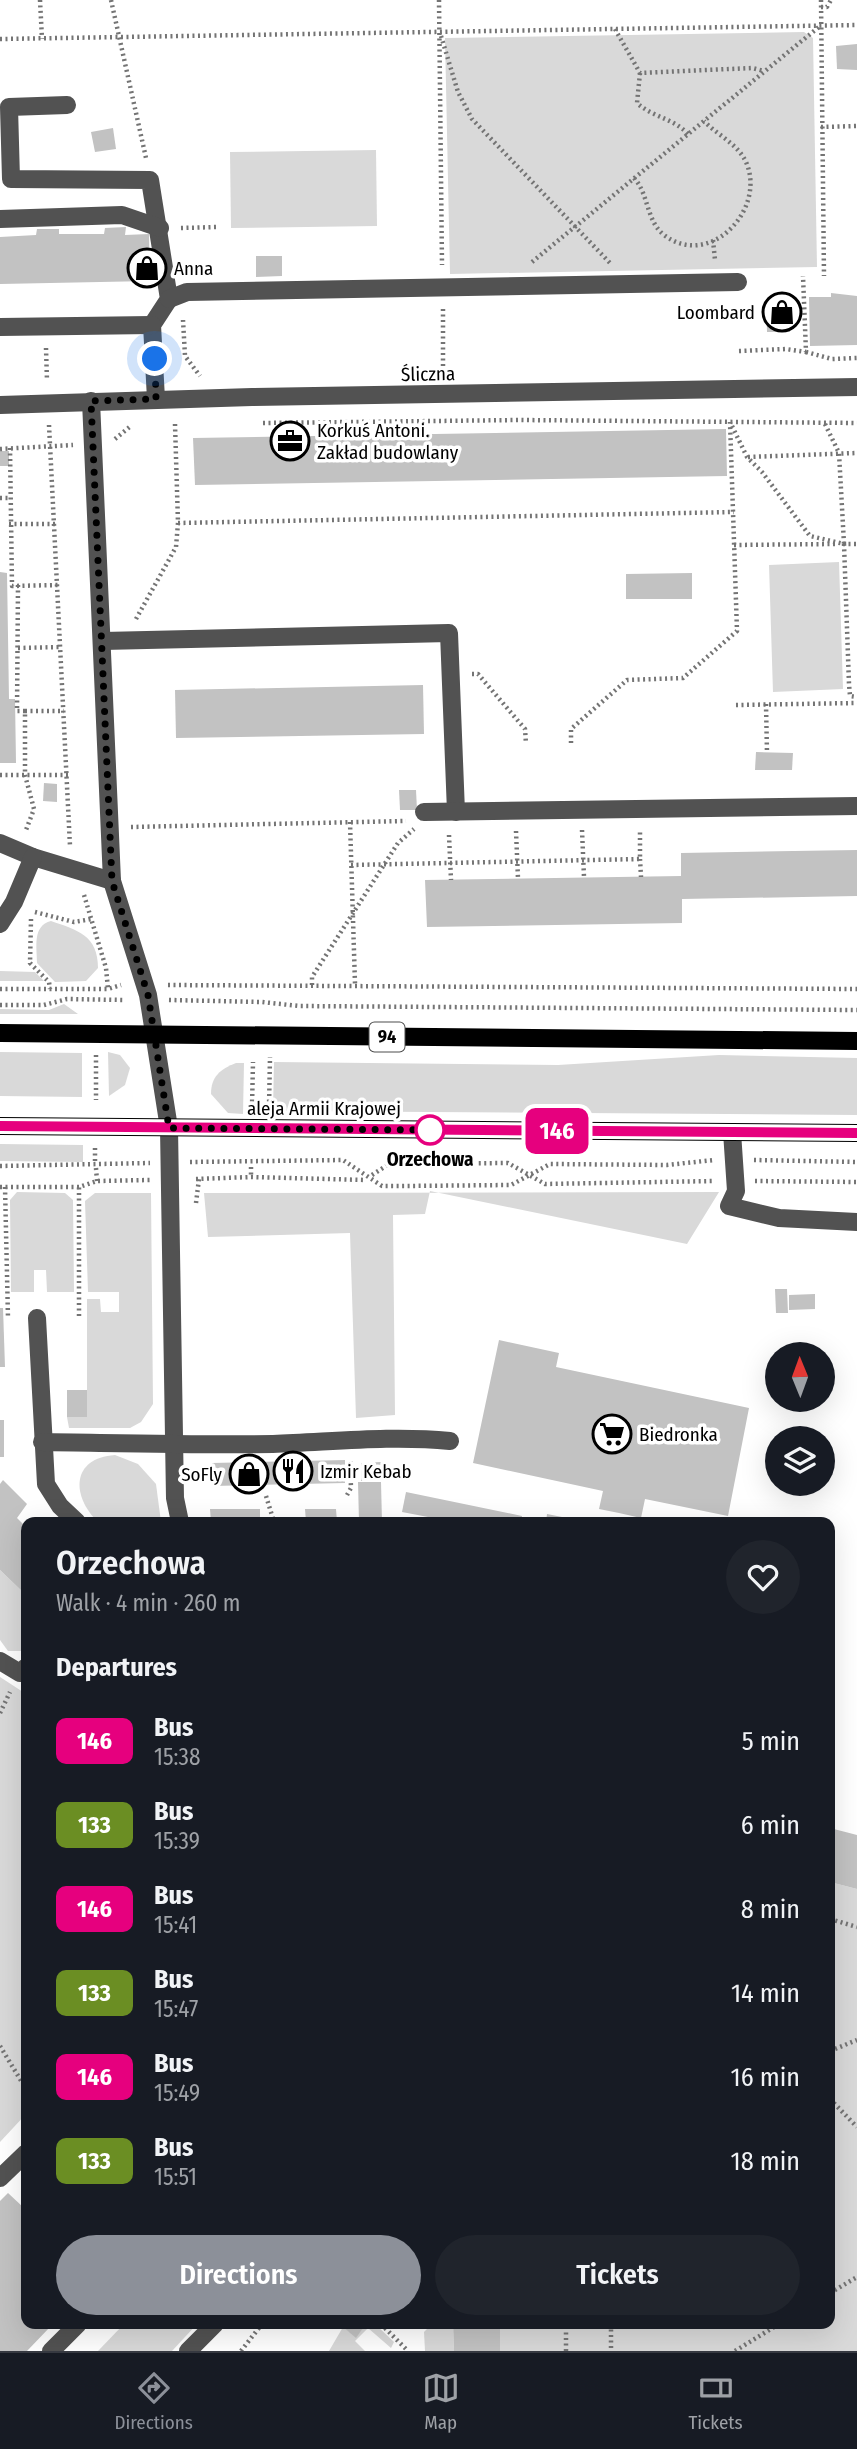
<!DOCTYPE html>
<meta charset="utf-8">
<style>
body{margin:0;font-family:"Fira Sans Condensed",sans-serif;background:#20242c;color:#f1f3f6;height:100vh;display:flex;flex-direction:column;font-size:26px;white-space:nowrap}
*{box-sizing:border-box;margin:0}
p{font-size:23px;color:#9ea1a6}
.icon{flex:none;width:38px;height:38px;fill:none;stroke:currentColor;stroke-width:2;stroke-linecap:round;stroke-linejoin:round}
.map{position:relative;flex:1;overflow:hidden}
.details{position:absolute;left:21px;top:1517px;width:814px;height:812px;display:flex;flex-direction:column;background:#171b24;border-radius:14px;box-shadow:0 7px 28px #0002}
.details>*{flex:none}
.badge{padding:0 14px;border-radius:10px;font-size:24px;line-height:46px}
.needle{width:46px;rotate:359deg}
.fabs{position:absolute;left:765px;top:1342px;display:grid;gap:14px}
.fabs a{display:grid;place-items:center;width:70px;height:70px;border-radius:50%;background:#171b24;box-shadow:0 7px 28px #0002;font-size:35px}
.you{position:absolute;width:35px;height:35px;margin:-18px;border:5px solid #fff;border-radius:50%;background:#1a73e8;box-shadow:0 0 0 10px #1a73e833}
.map>.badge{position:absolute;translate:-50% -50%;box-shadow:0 0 0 4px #fff}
h2{padding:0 35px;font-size:26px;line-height:63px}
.round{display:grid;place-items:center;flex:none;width:74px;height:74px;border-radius:37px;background:#20242c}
.headline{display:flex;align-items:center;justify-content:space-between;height:119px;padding:0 35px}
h1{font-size:33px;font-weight:600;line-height:52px}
.button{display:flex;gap:14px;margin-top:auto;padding:14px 35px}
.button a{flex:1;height:80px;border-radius:42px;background:#8c9099;color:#fff;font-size:28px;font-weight:600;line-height:80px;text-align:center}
.button a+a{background:#20242c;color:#f1f3f6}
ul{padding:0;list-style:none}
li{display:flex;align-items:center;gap:21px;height:84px;padding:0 35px}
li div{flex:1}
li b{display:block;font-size:26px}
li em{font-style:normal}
li .badge{min-width:77px;font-weight:700;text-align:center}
.menu{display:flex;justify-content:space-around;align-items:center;height:98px;border-top:2px solid #363941;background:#171b24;font-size:19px;color:#9ea1a6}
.menu a{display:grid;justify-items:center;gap:4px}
.menu .selected{color:#8c9099}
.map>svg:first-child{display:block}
</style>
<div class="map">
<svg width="857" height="2351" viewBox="0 0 857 2351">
<rect width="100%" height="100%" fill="#fff"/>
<!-- green -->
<g fill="#d9d9d9">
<path d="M804,32L813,38L817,267L450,274L445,38Z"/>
<path d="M376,150L377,226L231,228L230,152Z"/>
<path d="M839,562L843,689L773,692L769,565Z"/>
<path d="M51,921C77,930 98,935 98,968L86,981L55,982L37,963C37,947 32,926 51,921Z"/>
<path d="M0,971L35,972L44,981H0Z"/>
<path d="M64,1004L78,1014H0V1009L49,1010Z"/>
<path d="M0,1052L82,1053V1097L0,1096Z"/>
<path d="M108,1052L120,1055L130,1068L125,1085L109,1096Z"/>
<path d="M719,1055L857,1058V1115L273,1111L274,1062L558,1065Z"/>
<path d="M236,1063H244L243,1114L228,1113L211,1094C211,1077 220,1069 236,1063Z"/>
<path d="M0,1144L83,1145V1162L0,1161Z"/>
<path d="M430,1191L425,1214L393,1215L395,1415L356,1418L350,1233L208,1237L204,1193L719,1192L687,1244Z"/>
<path d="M17,1192L65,1193L73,1200L74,1292H47L46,1270H34V1292H11L10,1200Z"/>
<path d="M95,1193H151L153,1404L141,1422L130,1428H69L67,1417H87V1299H100L101,1312H119V1292H88L85,1201Z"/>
<path d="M115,1455L138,1464L156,1484L161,1522H98C71,1496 71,1458 115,1455Z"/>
<path d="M0,1570L26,1595V1651H8L0,1640Z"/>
<path d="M0,1677L23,1692L26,1688V2114L0,2142Z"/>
<path d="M830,1882L857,1889V2351H500V2324H830Z"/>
<path d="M124,2324H197L172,2351H98Z"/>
<path d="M366,2324H375L394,2342L391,2348L368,2328L355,2341L365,2351H329L343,2327L356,2337Z"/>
<path d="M432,2324H453L454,2351H425L424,2332Z"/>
</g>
<!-- building -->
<g fill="#c2c2c2">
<path d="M857,44V70L837,69L836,46Z"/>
<path d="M113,128L116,149L95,152L91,132Z"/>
<path d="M126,227L125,235L149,234L150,281L0,284V237L36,235L37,229H59V234H104L105,228Z"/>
<path d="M256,256H282V276L256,277Z"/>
<path d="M831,293L857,296V345L810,346L809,297H831Z"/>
<path d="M766,299H795V325L790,326V332H767Z"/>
<path d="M726,429L727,476L195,485L193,438Z"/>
<rect x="0" y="451" width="9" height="15"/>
<path d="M0,572L7,573L9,699H15L16,763H0Z"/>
<path d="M692,573V599H626V574Z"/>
<path d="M423,685L424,734L176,738L175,690Z"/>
<path d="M756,752L793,753L792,770H755Z"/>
<path d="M44,783L57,784V802L43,801Z"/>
<path d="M399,790H416L417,810H400Z"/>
<path d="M857,850V896L682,899V923L427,927L425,880L681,876V853Z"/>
<path d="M775,1289H787L788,1313H776Z"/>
<path d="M815,1294V1309L789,1310V1295Z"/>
<path d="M0,1308H3L5,1367H0Z"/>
<path d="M499,1340L559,1353L556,1367L749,1408L728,1516L645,1499L641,1518L619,1513L599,1509L603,1491L473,1463Z"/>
<rect x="67" y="1390" width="20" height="27"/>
<rect x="0" y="1420" width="4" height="37"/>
<path d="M345,1460V1483L213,1486L212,1463Z"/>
<path d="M381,1462V1480L361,1481V1463Z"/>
<path d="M3,1480L27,1504L17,1518L26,1527V1595L0,1570V1484Z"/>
<path d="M358,1482H381L382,1522H359Z"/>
<path d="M406,1492L522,1516L521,1522H454L402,1512Z"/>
<path d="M210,1509H260V1522H211Z"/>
<path d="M305,1509H336L337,1522H306Z"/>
<path d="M547,1514L582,1521L581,1522H546Z"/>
<path d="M830,1828L857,1835V1889L830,1882Z"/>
<path d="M8,2193L24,2208L26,2206V2324H46L50,2327L27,2351H0V2201Z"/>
<path d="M345,2324H366L356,2338L343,2327Z"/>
<path d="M453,2324H500V2351H454Z"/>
</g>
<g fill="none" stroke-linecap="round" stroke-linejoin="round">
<!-- path -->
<g stroke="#747474" stroke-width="4.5" stroke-dasharray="2 3.5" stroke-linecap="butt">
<path d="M40,0L42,39"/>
<path d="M111,0L146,158"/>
<path d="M439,0L442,265"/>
<path d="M821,0L824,276"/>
<path d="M821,7H827L831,0"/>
<path d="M615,29L640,73L752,68L764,71"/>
<path d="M441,36L458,92L472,119L610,263"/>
<path d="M0,39L857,25"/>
<path d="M640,73L637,103C654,118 673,118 688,134"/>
<path d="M821,127L857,126"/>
<path d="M634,178C649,194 646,221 664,235C710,270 767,209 746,162C737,143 717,135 704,121"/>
<path d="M181,228L218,227"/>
<path d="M713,240L715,260"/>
<path d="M532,262L820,26"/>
<path d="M443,309V374"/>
<path d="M183,320L185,356L200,376"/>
<path d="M46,348L47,381"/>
<path d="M739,351L786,349L806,352L803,276"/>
<path d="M806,352L832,359L857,358"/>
<path d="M263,423L520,420L857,423"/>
<path d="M825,424L839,453L844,544"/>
<path d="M49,425L70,846"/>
<path d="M732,426L747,457L762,472L810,536L844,544L849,684L850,696L857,697"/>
<path d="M115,439L132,425"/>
<path d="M10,448L12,586L58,585"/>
<path d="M0,449L73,445"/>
<path d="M748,457L857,453"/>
<path d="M0,498H9"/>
<path d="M178,523L734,512"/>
<path d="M9,524H55"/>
<path d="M843,544H857"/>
<path d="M734,545L835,544"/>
<path d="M18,585L17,711H25V775L34,809L26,830"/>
<path d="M136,619L176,547L178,523L175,424"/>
<path d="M18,648L62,647"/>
<path d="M472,674H478L525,729L526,744"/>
<path d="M766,704L767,753"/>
<path d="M736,705L857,703"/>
<path d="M25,711H64"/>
<path d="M571,743V729L627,680L683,678L737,631L730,422"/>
<path d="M0,775H68"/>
<path d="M350,822L355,984"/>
<path d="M131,827L406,821"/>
<path d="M582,830L584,877"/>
<path d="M516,831L518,879"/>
<path d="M449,835L451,880"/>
<path d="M640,859L641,877"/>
<path d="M351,865L640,859V830"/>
<path d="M84,895L106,968L108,989"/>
<path d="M35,912L74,922L92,919"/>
<path d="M31,919L30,963L49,982L50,989"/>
<path d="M168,985L857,989"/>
<path d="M312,985V977L398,843L414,829"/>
<path d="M0,989H108L121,985"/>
<path d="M169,1000L262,1002L299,1006L857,1010"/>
<path d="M0,1005H44L67,999L125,1000"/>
<path d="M96,1055V1100"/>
<path d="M252,1107L253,1062"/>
<path d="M269,1107L270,1057"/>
<path d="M95,1148V1161"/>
<path d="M754,1160L857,1162"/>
<path d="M190,1162L343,1160L382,1186H402L511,1185L550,1164L667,1165L714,1160"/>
<path d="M0,1166L150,1163"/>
<path d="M251,1167V1177"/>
<path d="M96,1168L97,1181"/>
<path d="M372,1175L389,1164L508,1163L545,1184L715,1181"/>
<path d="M196,1179L251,1177L366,1180"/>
<path d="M755,1181L857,1182"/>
<path d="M0,1187H79L97,1181L150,1180"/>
<path d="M5,1187L8,1318"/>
<path d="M196,1203L199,1179"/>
<path d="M79,1316V1187"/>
<path d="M347,1495L351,1488L350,1460"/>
<path d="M266,1496L274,1522"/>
<path d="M0,1713L10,1692"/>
<path d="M830,1919L857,1927"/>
<path d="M0,2046L26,2089"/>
<path d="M830,2051L857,2040"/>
<path d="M830,2099L857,2127"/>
<path d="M830,2293L857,2277"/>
<path d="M381,2324L408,2351"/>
<path d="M611,2324V2351"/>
<path d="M241,2351L262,2324"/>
<path d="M566,2351V2324"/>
<path d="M735,2351L779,2324"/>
</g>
<!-- minor -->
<g stroke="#525252" stroke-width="18">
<path d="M67,105L9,107L11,179L150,180L169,299L152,325L156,399"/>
<path d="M0,219L122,215L160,228"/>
<path d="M169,299L187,292L738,282"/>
<path d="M0,327L152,325"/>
<path d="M91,401L112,881L148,995L169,1128L175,1498L180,1522"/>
<path d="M0,405L252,397L857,387"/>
<path d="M103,641L449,633L456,812"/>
<path d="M424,812L857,806"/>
<path d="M0,843L33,857L112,881"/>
<path d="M0,924L14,902L33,857"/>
<path d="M732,1132L736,1191L729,1206L779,1218L857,1222"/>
<path d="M37,1318L46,1484L60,1506L77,1522"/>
<path d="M42,1442C119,1443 195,1445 273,1444C332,1442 391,1435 450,1441"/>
<path d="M0,1661L20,1673L26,1667"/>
<path d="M0,2178L26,2153"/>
<path d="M51,2351L78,2324"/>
<path d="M188,2351L215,2324"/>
</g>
<!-- major -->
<g stroke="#000" stroke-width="18">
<path d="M0,1033L857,1041"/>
<path d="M0,1126L857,1133"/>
</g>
</g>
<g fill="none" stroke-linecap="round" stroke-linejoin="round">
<defs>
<path id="line" d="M0,1126L857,1133"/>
</defs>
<!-- line casing -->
<use href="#line" stroke="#fff" stroke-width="16"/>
<!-- line -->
<use href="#line" stroke="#e6007e" stroke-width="10"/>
<!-- walk -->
<path stroke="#000" stroke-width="7" stroke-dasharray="0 12.6" d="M155,359L156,399L91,401L112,881L148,995L169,1128L438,1130H430"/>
</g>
<!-- icons -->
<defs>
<symbol id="shop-ring" viewBox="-11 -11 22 22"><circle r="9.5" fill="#fff" stroke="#000" stroke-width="1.5"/><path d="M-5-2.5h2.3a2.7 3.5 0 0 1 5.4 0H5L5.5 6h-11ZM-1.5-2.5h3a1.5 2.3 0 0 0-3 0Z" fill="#000"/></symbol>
<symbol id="office-ring" viewBox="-11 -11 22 22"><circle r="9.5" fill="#fff" stroke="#000" stroke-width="1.5"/><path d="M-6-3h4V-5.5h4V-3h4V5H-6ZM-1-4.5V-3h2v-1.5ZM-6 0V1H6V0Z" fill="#000"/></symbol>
<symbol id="supermarket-ring" viewBox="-11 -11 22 22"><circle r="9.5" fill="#fff" stroke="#000" stroke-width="1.5"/><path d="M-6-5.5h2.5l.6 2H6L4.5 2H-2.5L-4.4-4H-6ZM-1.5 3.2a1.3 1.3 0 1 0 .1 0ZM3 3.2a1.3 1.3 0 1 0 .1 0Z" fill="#000"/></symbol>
<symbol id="restaurant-ring" viewBox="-11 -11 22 22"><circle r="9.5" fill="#fff" stroke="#000" stroke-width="1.5"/><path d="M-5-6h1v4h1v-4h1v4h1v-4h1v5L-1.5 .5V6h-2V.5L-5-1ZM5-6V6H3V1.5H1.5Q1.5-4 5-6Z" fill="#000"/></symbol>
</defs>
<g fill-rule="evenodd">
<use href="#shop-ring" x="125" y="246" width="44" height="44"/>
<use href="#shop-ring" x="760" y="290" width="44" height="44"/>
<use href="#office-ring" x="268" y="419" width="44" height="44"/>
<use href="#supermarket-ring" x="590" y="1412" width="44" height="44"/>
<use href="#restaurant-ring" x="271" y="1449" width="44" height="44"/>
<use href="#shop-ring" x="227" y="1452" width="44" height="44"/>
</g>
<!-- markers -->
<circle fill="#fff" stroke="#e6007e" stroke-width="3.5" cx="430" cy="1130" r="14"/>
<g text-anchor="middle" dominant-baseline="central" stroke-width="7" stroke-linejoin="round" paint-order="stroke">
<!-- shield labels -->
<rect fill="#fff" stroke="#4c4c4c" stroke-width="2" x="369.5" y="1022.5" width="35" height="29" rx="5"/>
<g font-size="18" font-weight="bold" fill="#000">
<text x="387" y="1037">94</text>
</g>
<!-- poi labels -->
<g font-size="19" fill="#000" stroke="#fff" text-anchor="start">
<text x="174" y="268">Anna</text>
<text x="755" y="312" text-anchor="end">Loombard</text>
<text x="317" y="430">Korkuś Antoni.<tspan x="317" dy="22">Zakład budowlany</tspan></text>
<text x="639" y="1434">Biedronka</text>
<text x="320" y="1471">Izmir Kebab</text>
<text x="222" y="1474" text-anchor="end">SoFly</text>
</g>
<!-- street labels -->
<g font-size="19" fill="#000" stroke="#fff">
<text transform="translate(428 374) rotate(-1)">Śliczna</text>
<text x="324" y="1108">aleja Armii Krajowej</text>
</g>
<!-- stop labels -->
<g font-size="19" font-weight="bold" fill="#000" stroke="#fff">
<text x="430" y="1159">Orzechowa</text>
</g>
</g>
</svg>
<div class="fabs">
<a><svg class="needle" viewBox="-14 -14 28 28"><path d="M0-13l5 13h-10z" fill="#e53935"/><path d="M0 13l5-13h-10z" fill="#9ea1a6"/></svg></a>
<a><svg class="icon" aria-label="layers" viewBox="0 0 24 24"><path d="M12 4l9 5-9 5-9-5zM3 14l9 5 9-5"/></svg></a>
</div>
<div class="you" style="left:155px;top:359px"></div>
<b class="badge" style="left:557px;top:1131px;background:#e6007e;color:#fff">146</b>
<section class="details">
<div class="headline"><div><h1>Orzechowa</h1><p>Walk · 4 min · 260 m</p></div><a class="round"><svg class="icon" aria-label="heart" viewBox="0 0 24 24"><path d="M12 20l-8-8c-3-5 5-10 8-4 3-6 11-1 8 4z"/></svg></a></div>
<h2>Departures</h2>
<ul>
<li><span class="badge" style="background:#e6007e;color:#fff">146</span><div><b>Bus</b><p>15:38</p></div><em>5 min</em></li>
<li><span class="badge" style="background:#6b8e23;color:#fff">133</span><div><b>Bus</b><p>15:39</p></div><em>6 min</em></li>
<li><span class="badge" style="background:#e6007e;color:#fff">146</span><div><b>Bus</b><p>15:41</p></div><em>8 min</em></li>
<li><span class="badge" style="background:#6b8e23;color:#fff">133</span><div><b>Bus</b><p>15:47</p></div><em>14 min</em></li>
<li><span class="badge" style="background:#e6007e;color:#fff">146</span><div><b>Bus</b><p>15:49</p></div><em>16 min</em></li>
<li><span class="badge" style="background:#6b8e23;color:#fff">133</span><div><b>Bus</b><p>15:51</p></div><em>18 min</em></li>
</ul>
<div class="button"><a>Directions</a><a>Tickets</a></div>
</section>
</div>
<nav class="menu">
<a class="selected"><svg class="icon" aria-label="directions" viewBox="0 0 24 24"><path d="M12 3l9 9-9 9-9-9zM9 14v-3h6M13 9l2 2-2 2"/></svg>Directions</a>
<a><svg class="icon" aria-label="map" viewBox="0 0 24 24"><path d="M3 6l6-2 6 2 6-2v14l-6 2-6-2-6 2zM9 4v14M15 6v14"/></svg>Map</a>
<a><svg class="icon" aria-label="tickets" viewBox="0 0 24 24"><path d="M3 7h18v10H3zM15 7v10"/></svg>Tickets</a>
</nav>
